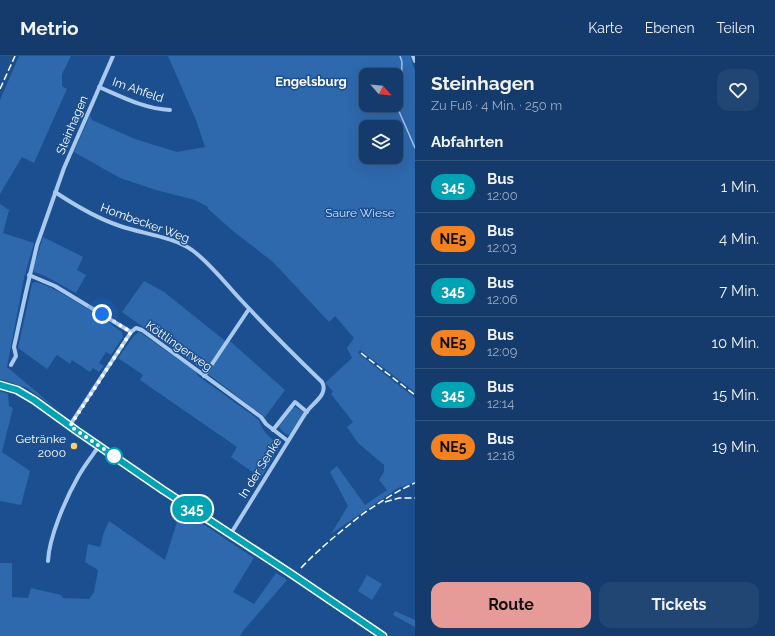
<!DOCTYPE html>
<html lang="de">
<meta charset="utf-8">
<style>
body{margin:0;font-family:Raleway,sans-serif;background:#214673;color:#f1f3f6;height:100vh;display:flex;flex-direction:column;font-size:15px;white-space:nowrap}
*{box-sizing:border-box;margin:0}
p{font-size:13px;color:#9dadc1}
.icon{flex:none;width:22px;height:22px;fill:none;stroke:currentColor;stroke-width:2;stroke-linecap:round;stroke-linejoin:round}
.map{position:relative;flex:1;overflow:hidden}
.drawer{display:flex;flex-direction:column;background:#143b6b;width:360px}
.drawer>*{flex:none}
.badge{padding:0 8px;border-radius:13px;font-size:14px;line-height:26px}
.needle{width:26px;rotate:117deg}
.fabs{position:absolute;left:359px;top:12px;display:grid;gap:8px}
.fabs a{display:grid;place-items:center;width:44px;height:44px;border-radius:8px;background:#143b6b;box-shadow:0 4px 16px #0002,0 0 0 1px #33557e;font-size:20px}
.you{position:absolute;width:20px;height:20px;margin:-10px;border:3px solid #fff;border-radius:50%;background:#1a73e8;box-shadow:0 0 0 6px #1a73e833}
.map>.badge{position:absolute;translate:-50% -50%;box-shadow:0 0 0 2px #fff}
h2{padding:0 16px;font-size:15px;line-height:36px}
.round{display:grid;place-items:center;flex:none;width:42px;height:42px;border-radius:12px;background:#214673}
.overview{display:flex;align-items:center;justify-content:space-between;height:68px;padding:0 16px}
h1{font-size:19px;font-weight:700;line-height:30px}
.cta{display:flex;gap:8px;margin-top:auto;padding:8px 16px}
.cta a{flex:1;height:46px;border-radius:12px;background:#e69b98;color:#111;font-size:16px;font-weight:700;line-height:46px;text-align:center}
.cta a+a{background:#214673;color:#f1f3f6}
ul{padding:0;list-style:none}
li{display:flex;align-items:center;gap:12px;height:52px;padding:0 16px;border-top:1px solid #33557e}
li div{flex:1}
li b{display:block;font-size:15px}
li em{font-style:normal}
li .badge{min-width:44px;font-weight:700;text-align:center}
header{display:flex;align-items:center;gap:24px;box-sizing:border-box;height:56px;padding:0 20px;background:#143b6b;border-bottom:1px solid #33557e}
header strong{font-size:19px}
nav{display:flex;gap:22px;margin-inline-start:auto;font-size:14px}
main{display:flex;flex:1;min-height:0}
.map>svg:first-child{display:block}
</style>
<header>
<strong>Metrio</strong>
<nav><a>Karte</a><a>Ebenen</a><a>Teilen</a></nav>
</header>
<main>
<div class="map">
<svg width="415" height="580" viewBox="0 0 415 580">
<rect width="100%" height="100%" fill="#1b4f8f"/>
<!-- green -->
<g fill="#2e69ad" fill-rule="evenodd">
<path d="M19,0H71L62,18V30L67,33L34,107L22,101L0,138V44Z"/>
<path d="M168,0H410L415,15V336L360,294L358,297L415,342V426L398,432L331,478L348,450L330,416L337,410L365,449L387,434L379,424L384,416V409L358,387L347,371L353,366L331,338L333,335L325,327L352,302L347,292L354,282L335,260L329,266L273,206L233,175L207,152L208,151L195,144L156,134L120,122L74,96L90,59L92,64L135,83L177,96L205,91L196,64ZM366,19H396V49H366ZM366,71H396V101H366Z"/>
<path d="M0,148L9,154L3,177L34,187L24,222L7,311L58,354L27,332L0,323Z"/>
<path d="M43,181L83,201L77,214L86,219L76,237L45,220L34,216L33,214Z"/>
<path d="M144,225L164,236L224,284L231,286L285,334L265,361L188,303L122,256Z"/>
<path d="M34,226C47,225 109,266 122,276L123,281L111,299L106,296L99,307L104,310L99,316L93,312L90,316L72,304L70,308L57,299L47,313L18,292L32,228Z"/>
<path d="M139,276L141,277L195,315L198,320L259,364C262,376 271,382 280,390L261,422L231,401L237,391L140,324L143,319L118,302L133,281Z"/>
<path d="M0,335L9,338H8L9,350L13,352L2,396L30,415L21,449L0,445Z"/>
<path d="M295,351L303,356L304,359L290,379C286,379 280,374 279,370L292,352Z"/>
<path d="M179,452L254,502L233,536L254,548L276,517L287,524L243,575L240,580H0V507H12V541L28,542L31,532L61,539L63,542L89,543L94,536L98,514L85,506L88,488L100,491L104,476L109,465L165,504L177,466L172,462Z"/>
<path d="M367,519L382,528L372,544L358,535Z"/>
<path d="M395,555L415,564V571L393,559Z"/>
</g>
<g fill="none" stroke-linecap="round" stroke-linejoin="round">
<!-- stream -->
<path stroke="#9cc4f0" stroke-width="1.5" d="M400,0L402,6L401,34L398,53L415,92"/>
<!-- minor -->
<g stroke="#a9c9ee" stroke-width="4">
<path d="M413,0L415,5"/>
<path d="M99,31C122,41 145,53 170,54"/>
<path d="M55,136C76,150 96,162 120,170C143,178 171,180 192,194C210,207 225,227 241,244C267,272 294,299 322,326C329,339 312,347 305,358C280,398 255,438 230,479"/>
<path d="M29,219L55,230L131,276L136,272L142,274L261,361L266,368L288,385"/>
<path d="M11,309L16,300L14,291L26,236L37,189L64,112L113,0"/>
<path d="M204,320L249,253"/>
<path d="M70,369L131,276"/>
<path d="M273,374L295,346L307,356"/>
<path d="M48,505C49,481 66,442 78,421C84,410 92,400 99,390"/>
</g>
<!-- tertiary -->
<path stroke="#a9c9ee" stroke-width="5.5" d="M0,329L17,334L34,344L77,375L167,436L290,517L383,580"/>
<!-- rail -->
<g stroke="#fff" stroke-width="1.5" stroke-dasharray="7 3" stroke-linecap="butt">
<path d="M0,33L15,0"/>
<path d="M361,297L415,339"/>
<path d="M385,446L399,442H415"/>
<path d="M301,512C321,491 341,475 364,457C381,446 396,435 415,427"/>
</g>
</g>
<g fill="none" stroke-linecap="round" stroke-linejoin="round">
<defs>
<path id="line" d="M0,329L17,334L34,344L77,375L163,434L290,517L383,580"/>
</defs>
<!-- line casing -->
<use href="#line" stroke="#fff" stroke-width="9"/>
<!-- line -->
<use href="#line" stroke="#00a3b4" stroke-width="6"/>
<!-- walk -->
<path stroke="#fff" stroke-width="4" stroke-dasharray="0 7.2" d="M102,258L131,276L70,370L114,400"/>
</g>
<!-- markers -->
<circle fill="#ffd166" stroke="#1b4f8f" stroke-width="1.5" cx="74" cy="390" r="4"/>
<circle fill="#fff" stroke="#00a3b4" stroke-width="2" cx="114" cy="400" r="8"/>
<g text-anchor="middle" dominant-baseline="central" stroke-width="3" stroke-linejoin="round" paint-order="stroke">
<!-- street labels -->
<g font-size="12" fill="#fff" stroke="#1b4f8f">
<text transform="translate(138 34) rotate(19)">Im Ahfeld</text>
<text transform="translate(72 69) rotate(-67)">Steinhagen</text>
<text transform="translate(145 167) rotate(20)">Hombecker Weg</text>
<text transform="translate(179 290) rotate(35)">Köttlingerweg</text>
<text transform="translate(260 412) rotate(-58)">In der Senke</text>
</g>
<!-- park labels -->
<g font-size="12" fill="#cfe3fa" stroke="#1b4f8f">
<text x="360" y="157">Saure Wiese</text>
</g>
<!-- poi labels -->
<g font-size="12" fill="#fff" stroke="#1b4f8f" text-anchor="end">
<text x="66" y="383">Getränke<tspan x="66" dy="14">2000</tspan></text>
</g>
<!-- neighbourhood labels -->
<g font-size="13" font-weight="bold" fill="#fff" stroke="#1b4f8f">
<text x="311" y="25">Engelsburg</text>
</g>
</g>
</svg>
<div class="fabs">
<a><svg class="needle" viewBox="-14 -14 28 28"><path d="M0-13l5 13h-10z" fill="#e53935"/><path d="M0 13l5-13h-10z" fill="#9dadc1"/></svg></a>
<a><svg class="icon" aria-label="layers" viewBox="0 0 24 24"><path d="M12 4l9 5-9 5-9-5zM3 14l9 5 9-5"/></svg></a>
</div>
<div class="you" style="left:102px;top:258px"></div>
<b class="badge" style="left:192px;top:453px;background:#00a3b4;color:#fff">345</b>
</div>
<section class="drawer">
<div class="overview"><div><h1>Steinhagen</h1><p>Zu Fuß · 4 Min. · 250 m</p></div><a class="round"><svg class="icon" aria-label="heart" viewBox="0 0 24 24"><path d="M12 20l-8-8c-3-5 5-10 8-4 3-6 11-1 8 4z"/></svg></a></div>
<h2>Abfahrten</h2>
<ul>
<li><span class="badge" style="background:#00a3b4;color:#fff">345</span><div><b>Bus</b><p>12:00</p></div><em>1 Min.</em></li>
<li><span class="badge" style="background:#f58220;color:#111">NE5</span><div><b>Bus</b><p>12:03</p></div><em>4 Min.</em></li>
<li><span class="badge" style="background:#00a3b4;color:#fff">345</span><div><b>Bus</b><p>12:06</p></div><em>7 Min.</em></li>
<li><span class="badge" style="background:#f58220;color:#111">NE5</span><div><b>Bus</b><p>12:09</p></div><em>10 Min.</em></li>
<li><span class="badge" style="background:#00a3b4;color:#fff">345</span><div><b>Bus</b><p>12:14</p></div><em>15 Min.</em></li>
<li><span class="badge" style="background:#f58220;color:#111">NE5</span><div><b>Bus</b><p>12:18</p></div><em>19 Min.</em></li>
</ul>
<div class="cta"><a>Route</a><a>Tickets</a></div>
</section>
</main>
